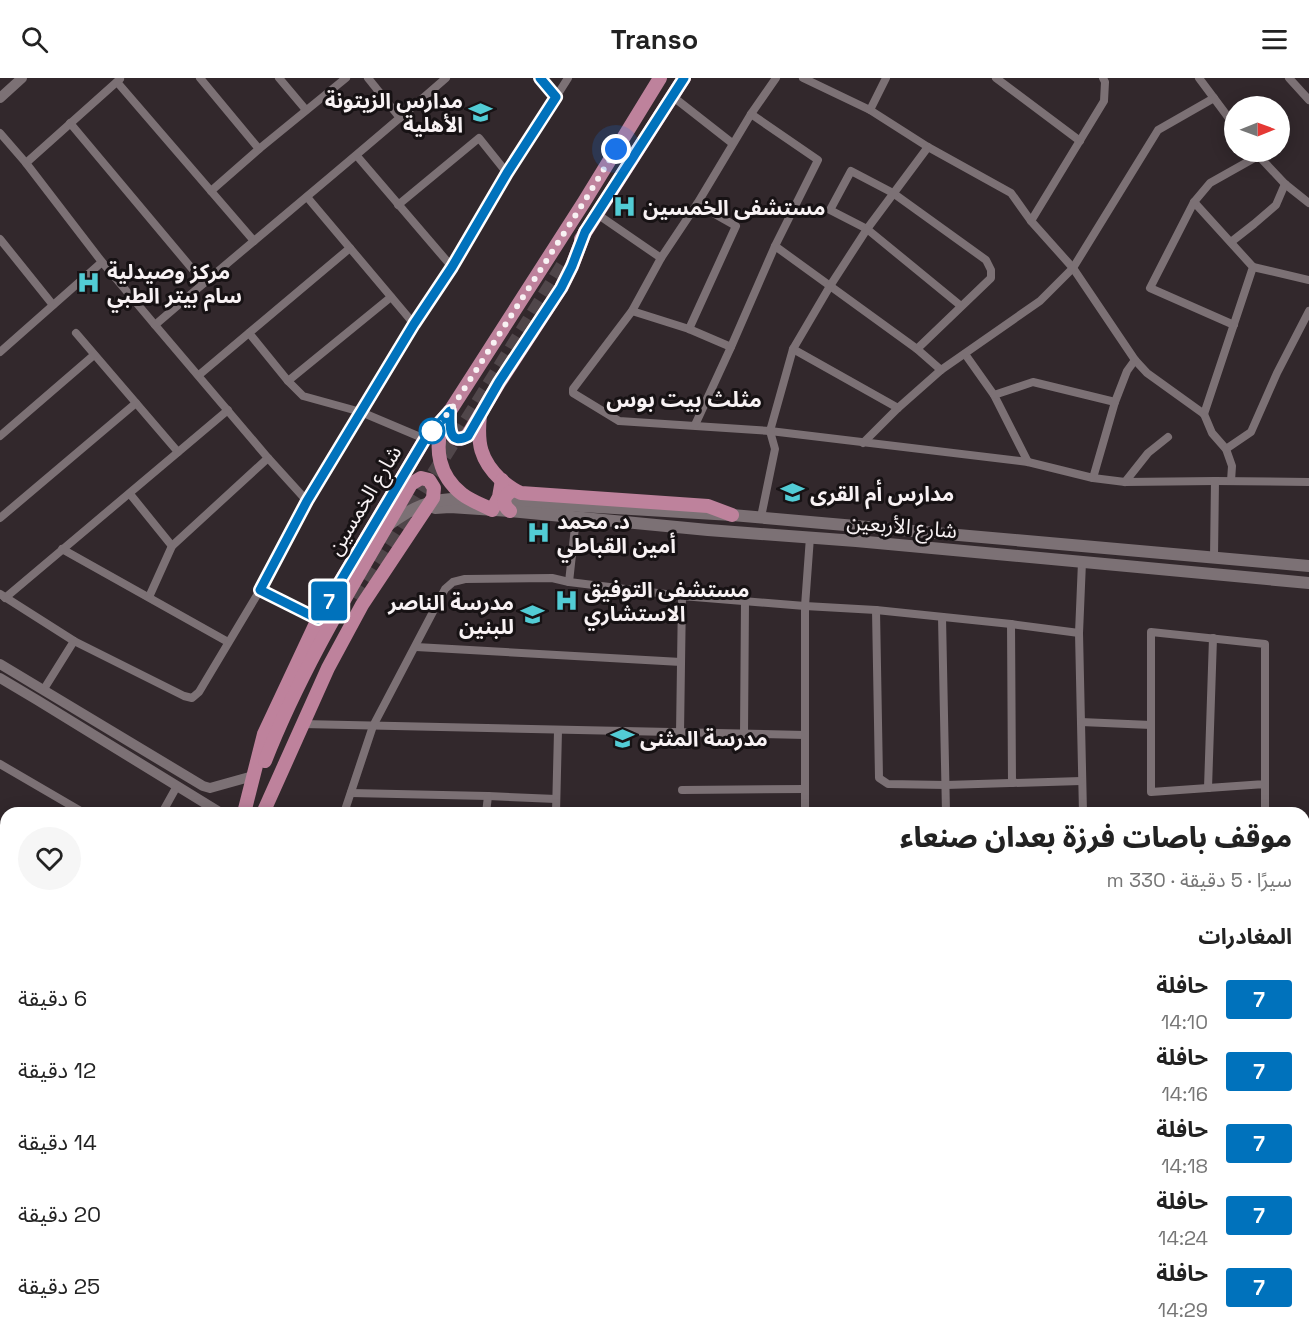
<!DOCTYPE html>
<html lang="ar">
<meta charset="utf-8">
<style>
body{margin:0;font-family:"Space Grotesk","Noto Sans Arabic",sans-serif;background:#f6f6f6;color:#222;direction:rtl;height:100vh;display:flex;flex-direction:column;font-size:22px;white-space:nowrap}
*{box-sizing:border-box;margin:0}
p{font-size:20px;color:#767676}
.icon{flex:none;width:33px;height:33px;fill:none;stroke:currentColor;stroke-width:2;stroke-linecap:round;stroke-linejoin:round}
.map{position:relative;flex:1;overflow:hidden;direction:ltr}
.sheet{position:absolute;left:0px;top:729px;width:1310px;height:530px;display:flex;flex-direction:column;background:#fff;border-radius:18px 18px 0 0;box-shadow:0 3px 15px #0003;direction:rtl}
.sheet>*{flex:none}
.badge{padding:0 12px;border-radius:4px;font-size:21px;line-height:39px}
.needle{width:39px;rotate:89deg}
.fabs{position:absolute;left:1224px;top:18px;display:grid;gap:12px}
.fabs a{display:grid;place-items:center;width:66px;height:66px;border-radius:50%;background:#fff;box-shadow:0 3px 15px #0003;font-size:30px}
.you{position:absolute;width:30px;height:30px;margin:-15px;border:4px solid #fff;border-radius:50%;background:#1a73e8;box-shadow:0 0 0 9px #1a73e833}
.map>.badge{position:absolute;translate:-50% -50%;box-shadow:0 0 0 3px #fff}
h2{padding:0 18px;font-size:22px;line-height:54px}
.round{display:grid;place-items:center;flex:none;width:63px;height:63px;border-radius:32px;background:#f6f6f6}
.summary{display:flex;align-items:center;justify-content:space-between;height:102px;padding:0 18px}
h1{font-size:28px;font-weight:800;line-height:45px}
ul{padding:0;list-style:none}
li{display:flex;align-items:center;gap:18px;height:72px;padding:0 18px}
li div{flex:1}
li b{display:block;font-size:22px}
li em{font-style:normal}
li .badge{min-width:66px;font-weight:700;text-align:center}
header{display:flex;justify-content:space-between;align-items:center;height:78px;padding:0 18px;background:#fff;font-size:27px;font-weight:800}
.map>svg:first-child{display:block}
</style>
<header><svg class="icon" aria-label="menu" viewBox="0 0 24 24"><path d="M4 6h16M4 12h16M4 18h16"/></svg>Transo<svg class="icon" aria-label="search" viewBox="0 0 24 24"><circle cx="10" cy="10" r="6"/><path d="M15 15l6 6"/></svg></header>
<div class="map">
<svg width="1309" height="1258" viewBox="0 0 1309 1258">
<rect width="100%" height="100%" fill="#32282c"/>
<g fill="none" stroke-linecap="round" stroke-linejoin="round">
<!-- primary-tunnel -->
<path stroke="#50464a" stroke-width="14" stroke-dasharray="14 7" stroke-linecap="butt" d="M356,521L566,182"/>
<!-- minor -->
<g stroke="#7c7175" stroke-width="8">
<path d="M200,0L259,71"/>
<path d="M279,0L306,32"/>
<path d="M368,0L400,40"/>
<path d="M776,0L751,36L697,126L661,180L632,233L573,311V315L619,343L770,353L1028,384L1093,400L1125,404L1215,403L1309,404"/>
<path d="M803,0L870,32L928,69L1011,115L1031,143L1073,190L1135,282L1147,295L1204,336L1212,355L1226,371L1232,388L1231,403"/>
<path d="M996,0L1080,63"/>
<path d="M1199,0L1234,47"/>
<path d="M1289,0L1309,22"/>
<path d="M117,4L254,163"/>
<path d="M672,18L732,65"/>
<path d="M556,19L568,0"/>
<path d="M870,32L886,0"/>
<path d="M70,45L204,205"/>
<path d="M0,55L26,85L102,184L155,247L268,380L307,423"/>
<path d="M1255,74L1285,106L1309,125"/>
<path d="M357,78L452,189"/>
<path d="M26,85L120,1"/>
<path d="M211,113L259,71L346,0"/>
<path d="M307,119L414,246"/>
<path d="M1194,124L1253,189L1204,336"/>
<path d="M398,127L479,60L507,95"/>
<path d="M597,136L661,180"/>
<path d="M1031,143L1104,23L1105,4L1103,0"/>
<path d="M0,161L53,227"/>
<path d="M1231,164L1254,146L1276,127L1285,106"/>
<path d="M775,168L917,271L941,292"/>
<path d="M1253,189L1309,202"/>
<path d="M632,233L689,251L731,269"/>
<path d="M155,247C251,164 350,84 446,0"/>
<path d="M1234,247L1150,210L1194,124L1210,105L1258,78"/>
<path d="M689,251L736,148L697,126"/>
<path d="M76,255L178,374"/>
<path d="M249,255L288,303L303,318L361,334L425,361"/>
<path d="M793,271L898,330"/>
<path d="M917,271L991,200V192L986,182L893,115L851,93L830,132L867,151L961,228"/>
<path d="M0,274L102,184"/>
<path d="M965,276L994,317L1028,384"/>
<path d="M199,297L350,170"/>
<path d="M288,303L391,219"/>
<path d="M994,317L1033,304L1115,324"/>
<path d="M695,347L731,269L775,168L818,82L751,36"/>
<path d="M0,358L94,277"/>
<path d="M863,365L898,330L941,292L1040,223L1073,190L1158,52L1214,20"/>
<path d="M1226,371L1251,354L1277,295L1309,233"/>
<path d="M1093,400L1115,324L1127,293L1135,282"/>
<path d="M1125,404L1148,375L1168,359"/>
<path d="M130,416L172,468"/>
<path d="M761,439L775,371L770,353L793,271L830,208L867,151L928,69"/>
<path d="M0,440L136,325"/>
<path d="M62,471L228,564"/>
<path d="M1214,479L1215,403"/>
<path d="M1082,484L1079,555L1083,735"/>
<path d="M569,504L576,440"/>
<path d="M260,512L318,541"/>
<path d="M0,516L74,563L184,618L192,620L199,614L260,512L307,423L414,246L452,189L507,95L556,19L540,0"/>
<path d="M149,519L172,468L268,380"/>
<path d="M5,520L228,332"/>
<path d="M876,532L879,700L888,706L946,707L1081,703"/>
<path d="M942,539L946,735"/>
<path d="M1011,546L1012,705"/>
<path d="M416,569L681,584"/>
<path d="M44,611L74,563"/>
<path d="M1081,644L1151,647"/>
<path d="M302,646L805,657"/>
<path d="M680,655L682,518"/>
<path d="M744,656L745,524"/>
<path d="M0,686L84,735"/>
<path d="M1265,706L1151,714V554L1265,566V735"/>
<path d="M1208,710L1213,560"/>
<path d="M682,712L805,711"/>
<path d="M351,715L488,718L556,721"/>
<path d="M162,735L177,708"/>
<path d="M344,735L373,648L445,511L453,504L465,501L552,500L569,504L682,518L805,528L876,532L1011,546L1079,555"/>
<path d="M486,735L488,718"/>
<path d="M556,735L558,653"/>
<path d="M805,735V528L810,459"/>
<path d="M1304,767H1309"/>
<path d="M0,774H6"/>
<path d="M0,908L6,907"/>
<path d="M1304,1088H1309"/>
<path d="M0,1153H6"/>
<path d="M0,1226H6"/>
<path d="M104,1252L105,1258"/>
<path d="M419,1252L456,1258"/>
<path d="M1067,1252L1263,1256L1309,1255"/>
<path d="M283,1258V1252"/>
<path d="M488,1258L489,1252"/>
<path d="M548,1258V1252"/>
<path d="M605,1258V1252"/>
<path d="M664,1258V1252"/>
<path d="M855,1258V1252"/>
<path d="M1018,1258V1252"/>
</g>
<!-- tertiary -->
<g stroke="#7c7175" stroke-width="10">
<path d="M0,20L22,0"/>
<path d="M0,586L203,708L210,710L253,698"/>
<path d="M0,600L37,622L221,735"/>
<path d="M1304,961L1309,960"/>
<path d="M1304,974H1309"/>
<path d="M1304,986L1309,985"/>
</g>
<!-- secondary -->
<g stroke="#7c7175" stroke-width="12">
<path d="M497,423L732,437L1309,488"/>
<path d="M435,430L450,429L510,433L708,452L856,463L1309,505"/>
<path d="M387,448C415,427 435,419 471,421"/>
</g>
<!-- primary -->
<g stroke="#be829c" stroke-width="14">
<path d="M581,161L684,0"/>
<path d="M450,333C450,345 447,369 467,358L499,305L561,210L572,188L585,154"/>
<path d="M480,337C477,365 480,382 501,402C507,407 513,412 521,415L708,428L732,437"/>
<path d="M444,343C433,370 439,398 462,416C471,423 483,427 492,432L499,419L502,402"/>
<path d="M510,414C502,420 503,428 510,433"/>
<path d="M244,735L264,656L318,541L425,361L450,333L584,124L660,0"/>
<path d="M263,735L328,590L362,527L433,420L434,410L429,402L421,400L411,406C359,497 303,586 265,683"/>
<path d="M181,1252V1258"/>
<path d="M201,1252L202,1258"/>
</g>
</g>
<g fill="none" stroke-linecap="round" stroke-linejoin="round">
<defs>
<path id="line" d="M540,0L556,19L507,95L452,189L414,246L307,423L260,512L318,541L425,361L450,333C450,345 447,369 468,358L499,304L561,210L572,188L585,154L684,0"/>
</defs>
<!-- line casing -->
<use href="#line" stroke="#fff" stroke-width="14"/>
<!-- line -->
<use href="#line" stroke="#0072bc" stroke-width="9"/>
<!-- walk -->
<path stroke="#f8f2f4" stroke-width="6" stroke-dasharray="0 10.8" d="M432,353L450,333L584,124L616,71"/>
</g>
<!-- icons -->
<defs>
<symbol id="school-bare" viewBox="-9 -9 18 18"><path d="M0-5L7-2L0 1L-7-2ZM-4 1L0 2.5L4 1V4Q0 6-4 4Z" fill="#52ccd5" stroke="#171214" stroke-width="2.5" paint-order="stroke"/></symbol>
<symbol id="hospital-bare" viewBox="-9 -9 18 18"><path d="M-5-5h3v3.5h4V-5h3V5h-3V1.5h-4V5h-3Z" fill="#52ccd5" stroke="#171214" stroke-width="2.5" paint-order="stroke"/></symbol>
</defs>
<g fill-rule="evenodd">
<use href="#school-bare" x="464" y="18" width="33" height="33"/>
<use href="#hospital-bare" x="608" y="112" width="33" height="33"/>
<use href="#hospital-bare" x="72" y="188" width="33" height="33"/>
<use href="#school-bare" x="776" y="398" width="33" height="33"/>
<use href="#hospital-bare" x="522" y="438" width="33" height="33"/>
<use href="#hospital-bare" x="550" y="506" width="33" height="33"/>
<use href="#school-bare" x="516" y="520" width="33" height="33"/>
<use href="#school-bare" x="606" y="644" width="33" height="33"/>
</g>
<!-- markers -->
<circle fill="#fff" stroke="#0072bc" stroke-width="3" cx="432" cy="353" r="12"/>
<g text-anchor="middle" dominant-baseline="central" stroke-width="6" stroke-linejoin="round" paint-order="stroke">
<!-- poi labels -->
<g font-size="21" font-weight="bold" fill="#f8f2f4" stroke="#171214" text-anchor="start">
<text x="463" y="22" text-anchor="end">مدارس الزيتونة<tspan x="463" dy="24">الأهلية</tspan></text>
<text x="643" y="129">مستشفى الخمسين</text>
<text x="107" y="193">مركز وصيدلية<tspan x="107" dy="24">سام بيتر الطبي</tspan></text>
<text x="810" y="415">مدارس أم القرى</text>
<text x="557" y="443">د. محمد<tspan x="557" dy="24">أمين القباطي</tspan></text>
<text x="584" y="511">مستشفى التوفيق<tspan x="584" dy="24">الاستشاري</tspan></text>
<text x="514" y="524" text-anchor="end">مدرسة الناصر<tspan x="514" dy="24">للبنين</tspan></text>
<text x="640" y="660">مدرسة المثنى</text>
</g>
<!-- street labels -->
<g font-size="21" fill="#f8f2f4" stroke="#171214">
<text transform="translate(364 422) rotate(-59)">شارع الخمسين</text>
<text transform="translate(902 448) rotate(5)">شارع الأربعين</text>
</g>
<!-- neighbourhood labels -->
<g font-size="22" font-weight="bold" fill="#f8f2f4" stroke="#171214">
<text x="684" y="321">مثلث بيت بوس</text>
</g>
</g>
</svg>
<div class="fabs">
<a><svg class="needle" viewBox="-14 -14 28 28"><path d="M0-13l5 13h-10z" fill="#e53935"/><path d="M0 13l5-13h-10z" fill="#767676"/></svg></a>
</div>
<div class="you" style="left:616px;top:71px"></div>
<b class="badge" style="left:329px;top:523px;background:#0072bc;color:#fff">7</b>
<section class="sheet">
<div class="summary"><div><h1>موقف باصات فرزة بعدان صنعاء</h1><p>سيرًا · 5 دقيقة · 330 m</p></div><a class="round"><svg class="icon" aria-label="heart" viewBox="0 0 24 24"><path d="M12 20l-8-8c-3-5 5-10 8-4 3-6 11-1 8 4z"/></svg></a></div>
<h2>المغادرات</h2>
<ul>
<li><span class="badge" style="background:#0072bc;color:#fff">7</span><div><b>حافلة</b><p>14:10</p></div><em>6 دقيقة</em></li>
<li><span class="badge" style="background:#0072bc;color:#fff">7</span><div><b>حافلة</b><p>14:16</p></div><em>12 دقيقة</em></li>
<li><span class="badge" style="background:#0072bc;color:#fff">7</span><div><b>حافلة</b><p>14:18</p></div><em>14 دقيقة</em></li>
<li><span class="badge" style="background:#0072bc;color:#fff">7</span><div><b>حافلة</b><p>14:24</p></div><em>20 دقيقة</em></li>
<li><span class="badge" style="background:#0072bc;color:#fff">7</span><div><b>حافلة</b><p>14:29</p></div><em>25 دقيقة</em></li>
</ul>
</section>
</div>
